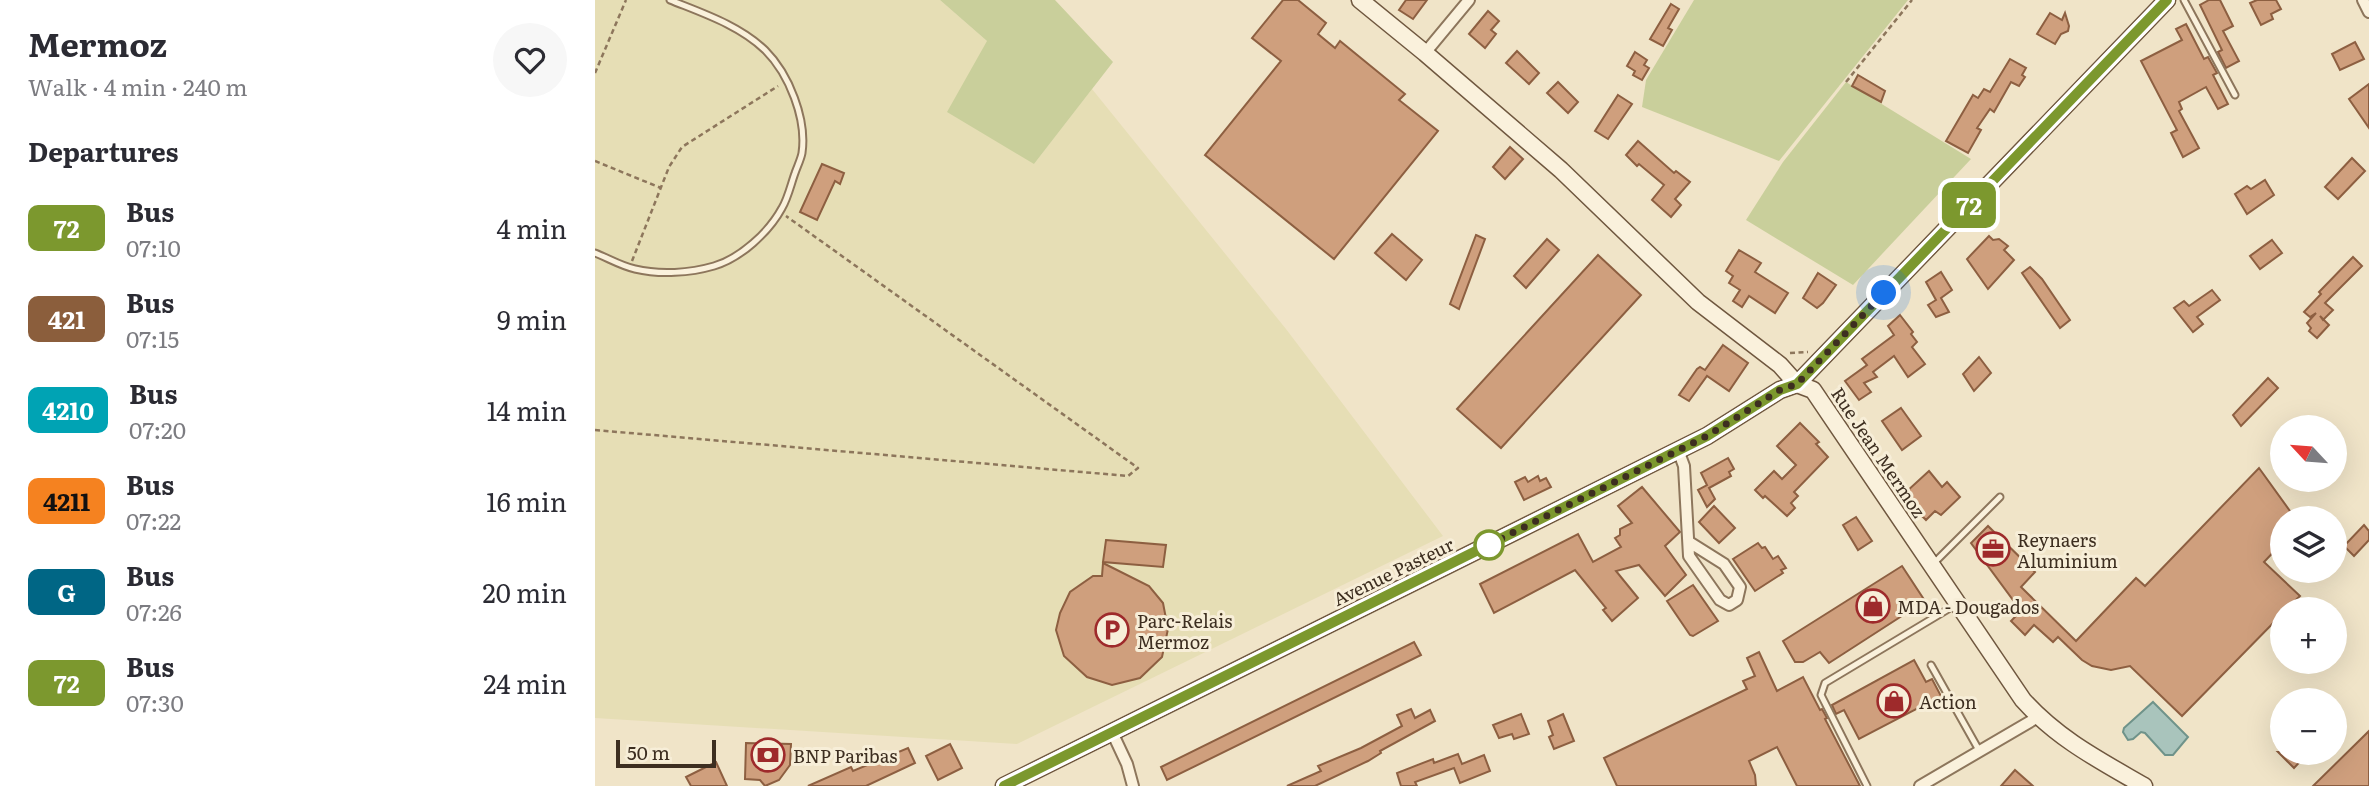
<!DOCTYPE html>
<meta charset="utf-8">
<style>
body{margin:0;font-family:Literata,serif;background:#f7f7f7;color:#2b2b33;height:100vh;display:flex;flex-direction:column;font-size:26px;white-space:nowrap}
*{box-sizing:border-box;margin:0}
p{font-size:23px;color:#7c7c81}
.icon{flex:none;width:38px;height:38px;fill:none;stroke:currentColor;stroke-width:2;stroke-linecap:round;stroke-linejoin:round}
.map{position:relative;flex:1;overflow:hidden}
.sheet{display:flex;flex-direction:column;background:#fff;width:595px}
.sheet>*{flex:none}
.badge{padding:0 14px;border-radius:10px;font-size:24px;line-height:46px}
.needle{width:46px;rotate:296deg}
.fabs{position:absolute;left:1675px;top:415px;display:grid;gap:14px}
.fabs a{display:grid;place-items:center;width:77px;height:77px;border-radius:50%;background:#fff;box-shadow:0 7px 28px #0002;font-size:35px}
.scale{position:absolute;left:21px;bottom:18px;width:100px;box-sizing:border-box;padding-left:7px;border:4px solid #3d2e20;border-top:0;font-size:19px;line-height:24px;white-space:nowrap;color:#3d2e20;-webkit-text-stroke:5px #f7eed8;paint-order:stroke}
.you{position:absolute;width:35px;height:35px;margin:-18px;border:5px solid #fff;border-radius:50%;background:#1a73e8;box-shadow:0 0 0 10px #1a73e833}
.map>.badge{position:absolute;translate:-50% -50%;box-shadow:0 0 0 4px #fff}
h2{padding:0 28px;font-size:26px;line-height:63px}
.round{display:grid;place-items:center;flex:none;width:74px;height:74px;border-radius:37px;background:#f7f7f7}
.summary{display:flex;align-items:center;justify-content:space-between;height:119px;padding:0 28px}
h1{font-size:33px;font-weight:700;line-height:52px}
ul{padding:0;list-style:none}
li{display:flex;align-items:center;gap:21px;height:91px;padding:0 28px}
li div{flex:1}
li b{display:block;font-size:26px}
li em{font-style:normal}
li .badge{min-width:77px;font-weight:700;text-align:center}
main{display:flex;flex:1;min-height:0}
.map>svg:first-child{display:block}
</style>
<main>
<section class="sheet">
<div class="summary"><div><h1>Mermoz</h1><p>Walk · 4 min · 240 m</p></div><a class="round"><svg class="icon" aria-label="heart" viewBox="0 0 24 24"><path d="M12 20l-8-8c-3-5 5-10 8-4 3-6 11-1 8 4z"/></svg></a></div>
<h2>Departures</h2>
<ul>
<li><span class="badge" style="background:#7c982e;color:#fff">72</span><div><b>Bus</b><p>07:10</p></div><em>4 min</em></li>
<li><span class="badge" style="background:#8b5e3c;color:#fff">421</span><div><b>Bus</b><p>07:15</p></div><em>9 min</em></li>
<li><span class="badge" style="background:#00a3b4;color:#fff">4210</span><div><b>Bus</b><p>07:20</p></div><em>14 min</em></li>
<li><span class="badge" style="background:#f58220;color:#111">4211</span><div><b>Bus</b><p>07:22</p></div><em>16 min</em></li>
<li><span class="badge" style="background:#006685;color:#fff">G</span><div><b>Bus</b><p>07:26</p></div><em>20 min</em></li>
<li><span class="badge" style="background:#7c982e;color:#fff">72</span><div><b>Bus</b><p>07:30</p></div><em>24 min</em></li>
</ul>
</section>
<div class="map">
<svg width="1774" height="786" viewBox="0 0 1774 786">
<rect width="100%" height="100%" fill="#f0e4c8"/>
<!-- farmland -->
<path fill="#e6deb5" d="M0,0H345L392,41L439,164L497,89L691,329L848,536L422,744L0,718Z"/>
<!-- green -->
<g fill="#c9cf9b">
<path d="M345,0H460L518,62L439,164L352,112L392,41Z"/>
<path d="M1099,0H1313L1184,161L1047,107L1051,80Z"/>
<path d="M1251,82L1376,159L1258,285L1151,220L1188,162Z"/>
</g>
<!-- water -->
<path fill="#a9c4bc" stroke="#6f938a" stroke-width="2" d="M1558,702L1593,737L1578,755H1570L1550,733L1546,732L1538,739L1533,740L1528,732L1529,728Z"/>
<!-- building -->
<g fill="#cf9f7d" stroke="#8d5f41" stroke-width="2">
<path d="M688,0H703L731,23L723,34L740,48L745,41L810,94L804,100L843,131L739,259L610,155L686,61L657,38Z"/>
<path d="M811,0H832L818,19L804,10Z"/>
<path d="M1614,0H1625L1638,26L1628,31L1644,61L1631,68L1623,52L1627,50L1605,5Z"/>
<path d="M1662,0H1681L1686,9L1676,14L1678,19L1666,25L1655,3Z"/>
<path d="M1076,4L1084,9L1073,28L1077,30L1068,46L1055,39Z"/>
<path d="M893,11L904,21L896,30L901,34L890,48L874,34Z"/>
<path d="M1455,13L1467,20L1470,13L1474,26L1473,31L1466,34L1460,44L1442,34Z"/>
<path d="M1591,24L1609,59L1613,57L1622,73L1618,75L1633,104L1623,109L1611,87L1584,102L1587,109L1584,111L1604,148L1588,157L1576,133L1582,130L1546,61L1587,40L1581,29Z"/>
<path d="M1760,42L1769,59L1745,70L1737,54Z"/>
<path d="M922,51L944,73L934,84L911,63Z"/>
<path d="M1040,52L1052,60L1049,65L1054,68L1047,80L1038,75L1040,71L1032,66Z"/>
<path d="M1415,59L1431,68L1427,75L1430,77L1424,86L1416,82L1399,112L1395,109L1382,128L1386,130L1373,153L1351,141L1378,95L1383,98L1389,89L1395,92Z"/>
<path d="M1263,75L1290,91L1286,102L1257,86Z"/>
<path d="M963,82L983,102L973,113L952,93Z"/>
<path d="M1774,84V128L1754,99Z"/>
<path d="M1023,95L1037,104L1013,139L1000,131Z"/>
<path d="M1043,141L1079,173L1081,171L1095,182L1080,199L1086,205L1076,217L1057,200L1069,185L1044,164L1042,166L1031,155Z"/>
<path d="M915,147L928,159L910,179L898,167Z"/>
<path d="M1757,158L1770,171L1743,199L1730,187Z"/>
<path d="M227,164L249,173L245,184L240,181L222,220L205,212Z"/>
<path d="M1670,180L1679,195L1652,214L1640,194L1652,186L1656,189Z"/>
<path d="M797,234L827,260L811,280L780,253Z"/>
<path d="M881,235L890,239L864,309L855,304Z"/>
<path d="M1394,236L1398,240L1404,239L1413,246L1409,250L1419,260L1393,289L1372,259Z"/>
<path d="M952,239L964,250L931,288L919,276Z"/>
<path d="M1677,240L1687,253L1665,269L1655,256Z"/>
<path d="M1144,250L1166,263L1160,272L1193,293L1180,313L1154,296L1147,307L1138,301L1145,290L1134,283L1138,276L1131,271Z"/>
<path d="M1003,255L1046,295L906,448L862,409Z"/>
<path d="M1758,257L1767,266L1730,303L1738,310L1728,320L1725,316L1734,325L1722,338L1714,331L1716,328L1712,323L1721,313L1715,317L1709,312L1726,294L1724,292Z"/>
<path d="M1435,267L1447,279L1475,320L1465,328L1427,273Z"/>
<path d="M1346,272L1357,290L1346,298L1354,312L1341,317L1333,305L1341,300L1331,282Z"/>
<path d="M1223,273L1241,285L1228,303L1222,308L1208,298Z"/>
<path d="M1617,290L1625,300L1602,317L1608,324L1598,332L1579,308L1589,301L1594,306Z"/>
<path d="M1305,315L1318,332L1316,334L1322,342L1317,347L1330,364L1313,377L1299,356L1278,372L1282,377L1269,383L1276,392L1264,400L1250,381L1272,365L1267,359L1299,335L1293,326Z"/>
<path d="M1128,345L1153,363L1134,391L1112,376L1094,401L1084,395L1102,369L1105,367L1110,370Z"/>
<path d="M1384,357L1396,373L1379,391L1368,374Z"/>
<path d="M1673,378L1683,388L1646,426L1638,415Z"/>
<path d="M1306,408L1326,436L1307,450L1287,421Z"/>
<path d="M1205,423L1224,442L1221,444L1233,457L1199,492L1203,496L1196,503L1200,508L1192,516L1170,496L1168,498L1160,490L1179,471L1187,479L1201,465L1182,446Z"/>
<path d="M1133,458L1139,469L1134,472L1136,476L1114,488L1120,499L1112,507L1103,490L1112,485L1106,473Z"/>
<path d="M1664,468L1700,518H1687V543L1669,562L1705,596L1691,609H1687V614L1587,716L1535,666L1516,670L1497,666L1487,660L1463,637L1458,642L1439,625L1430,635L1416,621L1426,611L1376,543L1393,526L1440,572L1426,587L1481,641L1541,578L1550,586Z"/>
<path d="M1334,471L1347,487L1352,482L1365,497L1346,515L1340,511L1331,520L1318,507L1314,502L1317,499L1311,492Z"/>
<path d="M943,476L945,481L951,478L956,487L929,500L920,482L930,477L933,482Z"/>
<path d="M1047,487L1085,532L1070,546L1091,575L1070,596L1044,565L1021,571L1043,598L1017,621L1008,610L1011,608L980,570L899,613L885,584L983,534L998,562L1026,547L1020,538L1025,535V529L1037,523L1023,506Z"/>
<path d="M1119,506L1140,528L1124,543L1104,522Z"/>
<path d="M1261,517L1277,541L1263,550L1248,525Z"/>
<path d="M1769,525L1774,531V540L1759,556L1749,546Z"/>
<path d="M511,540L571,545L568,567L508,562Z"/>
<path d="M1163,543L1167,548L1170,547L1178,559L1183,556L1191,568L1186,570L1188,573L1160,591L1138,559Z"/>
<path d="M508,563L554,586L568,603L573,629L567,657L545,678L517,685L492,677L469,656L461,630L465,613L475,592L498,576H507Z"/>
<path d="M1307,566L1330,601L1234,663L1225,652L1208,662H1200L1188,641Z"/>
<path d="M1098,585L1123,621L1098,636L1095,635L1072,601Z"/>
<path d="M819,642L826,655L572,780L566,767Z"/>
<path d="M1164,652L1182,691L1208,677L1225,710L1227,709L1232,718L1230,719L1265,786H1202L1182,747L1154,761L1160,775L1161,786H1022L1009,758L1152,689L1148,681L1160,676L1152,658Z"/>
<path d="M1319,660L1331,682L1337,679L1347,698L1324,710L1323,708L1264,739L1249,710L1241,714L1237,705Z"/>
<path d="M816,709L820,718L835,710L840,721L785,751L786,753L773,761L720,786H692L726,771L723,766L766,748L807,726L802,715Z"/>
<path d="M926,714L934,734L919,739L917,734L904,738L898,725Z"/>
<path d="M968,714L979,741L959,749L954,737L958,735L953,721Z"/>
<path d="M1774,731V786H1718Z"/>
<path d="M151,743L196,744L195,765L184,780L170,786L165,780L150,779Z"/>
<path d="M355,744L367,768L343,780L331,756Z"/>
<path d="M313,748L320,763L271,786H213L256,767L258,771Z"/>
<path d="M1683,752H1714L1699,768Z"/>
<path d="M863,754L867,764L889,755L895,771L865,783L859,768L820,782L822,786H806L802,773L838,759L839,763Z"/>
<path d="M121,762L132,786H96L91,777Z"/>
<path d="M1420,770L1438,786H1406Z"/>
</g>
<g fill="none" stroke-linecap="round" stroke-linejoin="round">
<defs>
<g id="lane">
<path d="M1589,0L1640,95"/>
<path d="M0,253C13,258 26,266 40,269C65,275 95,273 119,266C146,258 174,232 187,208C193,198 196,184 200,173C202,167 206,159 207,153C212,119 194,74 170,50C144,25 107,13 75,0"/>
<path d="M1339,563L1405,497"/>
<path d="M1336,665L1385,752"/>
<path d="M1272,786L1226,695L1230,683L1360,605"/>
</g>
<g id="street">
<path d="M1768,0L1774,12"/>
<path d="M830,53L874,0"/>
<path d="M1083,450L1089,466L1094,556L1125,600L1134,605L1142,600L1145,587L1129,564L1094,542"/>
<path d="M517,732L532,764L538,786"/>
<path d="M1325,786L1443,717"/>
</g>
<g id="secondary">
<path d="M765,0L830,53L966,170L1103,302L1185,365L1202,384L1218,390L1428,700C1463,739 1504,760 1549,786"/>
<path d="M409,786L1112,436L1185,390L1202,384L1572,0"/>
</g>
</defs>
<!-- lane casing -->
<use href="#lane" stroke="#8d765c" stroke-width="9"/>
<!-- street casing -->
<use href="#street" stroke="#8d765c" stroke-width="14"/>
<!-- secondary casing -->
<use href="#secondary" stroke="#6f573f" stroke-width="19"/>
<!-- path -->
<g stroke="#8d765c" stroke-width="2.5" stroke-dasharray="5 3.5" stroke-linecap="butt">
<path d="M0,73L31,0"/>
<path d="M1251,82L1317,0"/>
<path d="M0,161L66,188"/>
<path d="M37,261L74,167L87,147L183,86"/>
<path d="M1195,353L1213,352"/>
<path d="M0,430L533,476L543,468L191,216"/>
</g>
<!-- lane -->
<use href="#lane" stroke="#faf1dc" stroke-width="5"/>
<!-- street -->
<use href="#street" stroke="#faf1dc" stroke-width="10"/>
<!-- secondary -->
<use href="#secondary" stroke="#faf1dc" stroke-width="16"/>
</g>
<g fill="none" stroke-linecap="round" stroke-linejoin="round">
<defs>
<path id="line" d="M409,786L1112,436L1185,390L1202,384L1572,0"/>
</defs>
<!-- line casing -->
<use href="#line" stroke="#fff" stroke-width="16"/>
<!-- line -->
<use href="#line" stroke="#7c982e" stroke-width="10"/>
<!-- walk -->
<path stroke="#3d2e20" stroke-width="7" stroke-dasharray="0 12.6" d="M894,545L889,547L1112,436L1185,390L1202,384L1289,293"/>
</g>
<!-- icons -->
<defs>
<symbol id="office-ring" viewBox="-11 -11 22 22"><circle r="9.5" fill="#f7eed8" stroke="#9e2a2b" stroke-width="1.5"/><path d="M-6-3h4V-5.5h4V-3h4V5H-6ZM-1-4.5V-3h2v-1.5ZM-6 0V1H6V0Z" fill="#9e2a2b"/></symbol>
<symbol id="shop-ring" viewBox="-11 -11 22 22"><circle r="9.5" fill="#f7eed8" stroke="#9e2a2b" stroke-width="1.5"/><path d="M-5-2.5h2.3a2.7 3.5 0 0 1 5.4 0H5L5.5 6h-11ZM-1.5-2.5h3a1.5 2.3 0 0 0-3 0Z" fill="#9e2a2b"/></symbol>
<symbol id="parking-ring" viewBox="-11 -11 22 22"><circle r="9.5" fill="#f7eed8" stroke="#9e2a2b" stroke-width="1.5"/><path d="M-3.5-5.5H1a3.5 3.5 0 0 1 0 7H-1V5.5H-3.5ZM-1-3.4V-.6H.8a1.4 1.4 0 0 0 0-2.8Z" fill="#9e2a2b"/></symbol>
<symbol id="bank-ring" viewBox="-11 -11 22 22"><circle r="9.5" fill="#f7eed8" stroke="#9e2a2b" stroke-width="1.5"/><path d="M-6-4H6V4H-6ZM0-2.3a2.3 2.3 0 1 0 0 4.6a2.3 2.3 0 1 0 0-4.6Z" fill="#9e2a2b"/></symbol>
</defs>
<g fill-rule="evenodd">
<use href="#office-ring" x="1379" y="530" width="38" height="38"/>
<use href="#shop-ring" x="1259" y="587" width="38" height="38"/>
<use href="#parking-ring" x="498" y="611" width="38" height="38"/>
<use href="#shop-ring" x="1280" y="682" width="38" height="38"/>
<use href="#bank-ring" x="154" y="736" width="38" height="38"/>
</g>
<!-- markers -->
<circle fill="#fff" stroke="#7c982e" stroke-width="3.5" cx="894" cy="545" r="14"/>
<g text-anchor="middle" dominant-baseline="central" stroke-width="6" stroke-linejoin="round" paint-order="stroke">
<!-- street labels -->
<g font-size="18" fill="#3d2e20" stroke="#f7eed8">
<text transform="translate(1284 452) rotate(56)">Rue Jean Mermoz</text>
<text transform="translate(798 571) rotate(-26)">Avenue Pasteur</text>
</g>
<!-- poi labels -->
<g font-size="18" fill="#3d2e20" stroke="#f7eed8" text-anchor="start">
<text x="1422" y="539">Reynaers<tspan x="1422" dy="21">Aluminium</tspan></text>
<text x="1302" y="606">MDA - Dougados</text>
<text x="542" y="620">Parc-Relais<tspan x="542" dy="21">Mermoz</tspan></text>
<text x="1324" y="701">Action</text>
<text x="198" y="755">BNP Paribas</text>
</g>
</g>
</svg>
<div class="fabs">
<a><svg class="needle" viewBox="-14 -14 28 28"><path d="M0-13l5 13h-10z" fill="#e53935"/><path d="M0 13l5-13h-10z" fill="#7c7c81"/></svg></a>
<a><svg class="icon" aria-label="layers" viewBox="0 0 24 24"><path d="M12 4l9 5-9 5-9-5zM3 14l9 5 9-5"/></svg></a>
<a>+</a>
<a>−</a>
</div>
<div class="scale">50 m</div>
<div class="you" style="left:1289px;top:293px"></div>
<b class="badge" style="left:1374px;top:205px;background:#7c982e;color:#fff">72</b>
</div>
</main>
